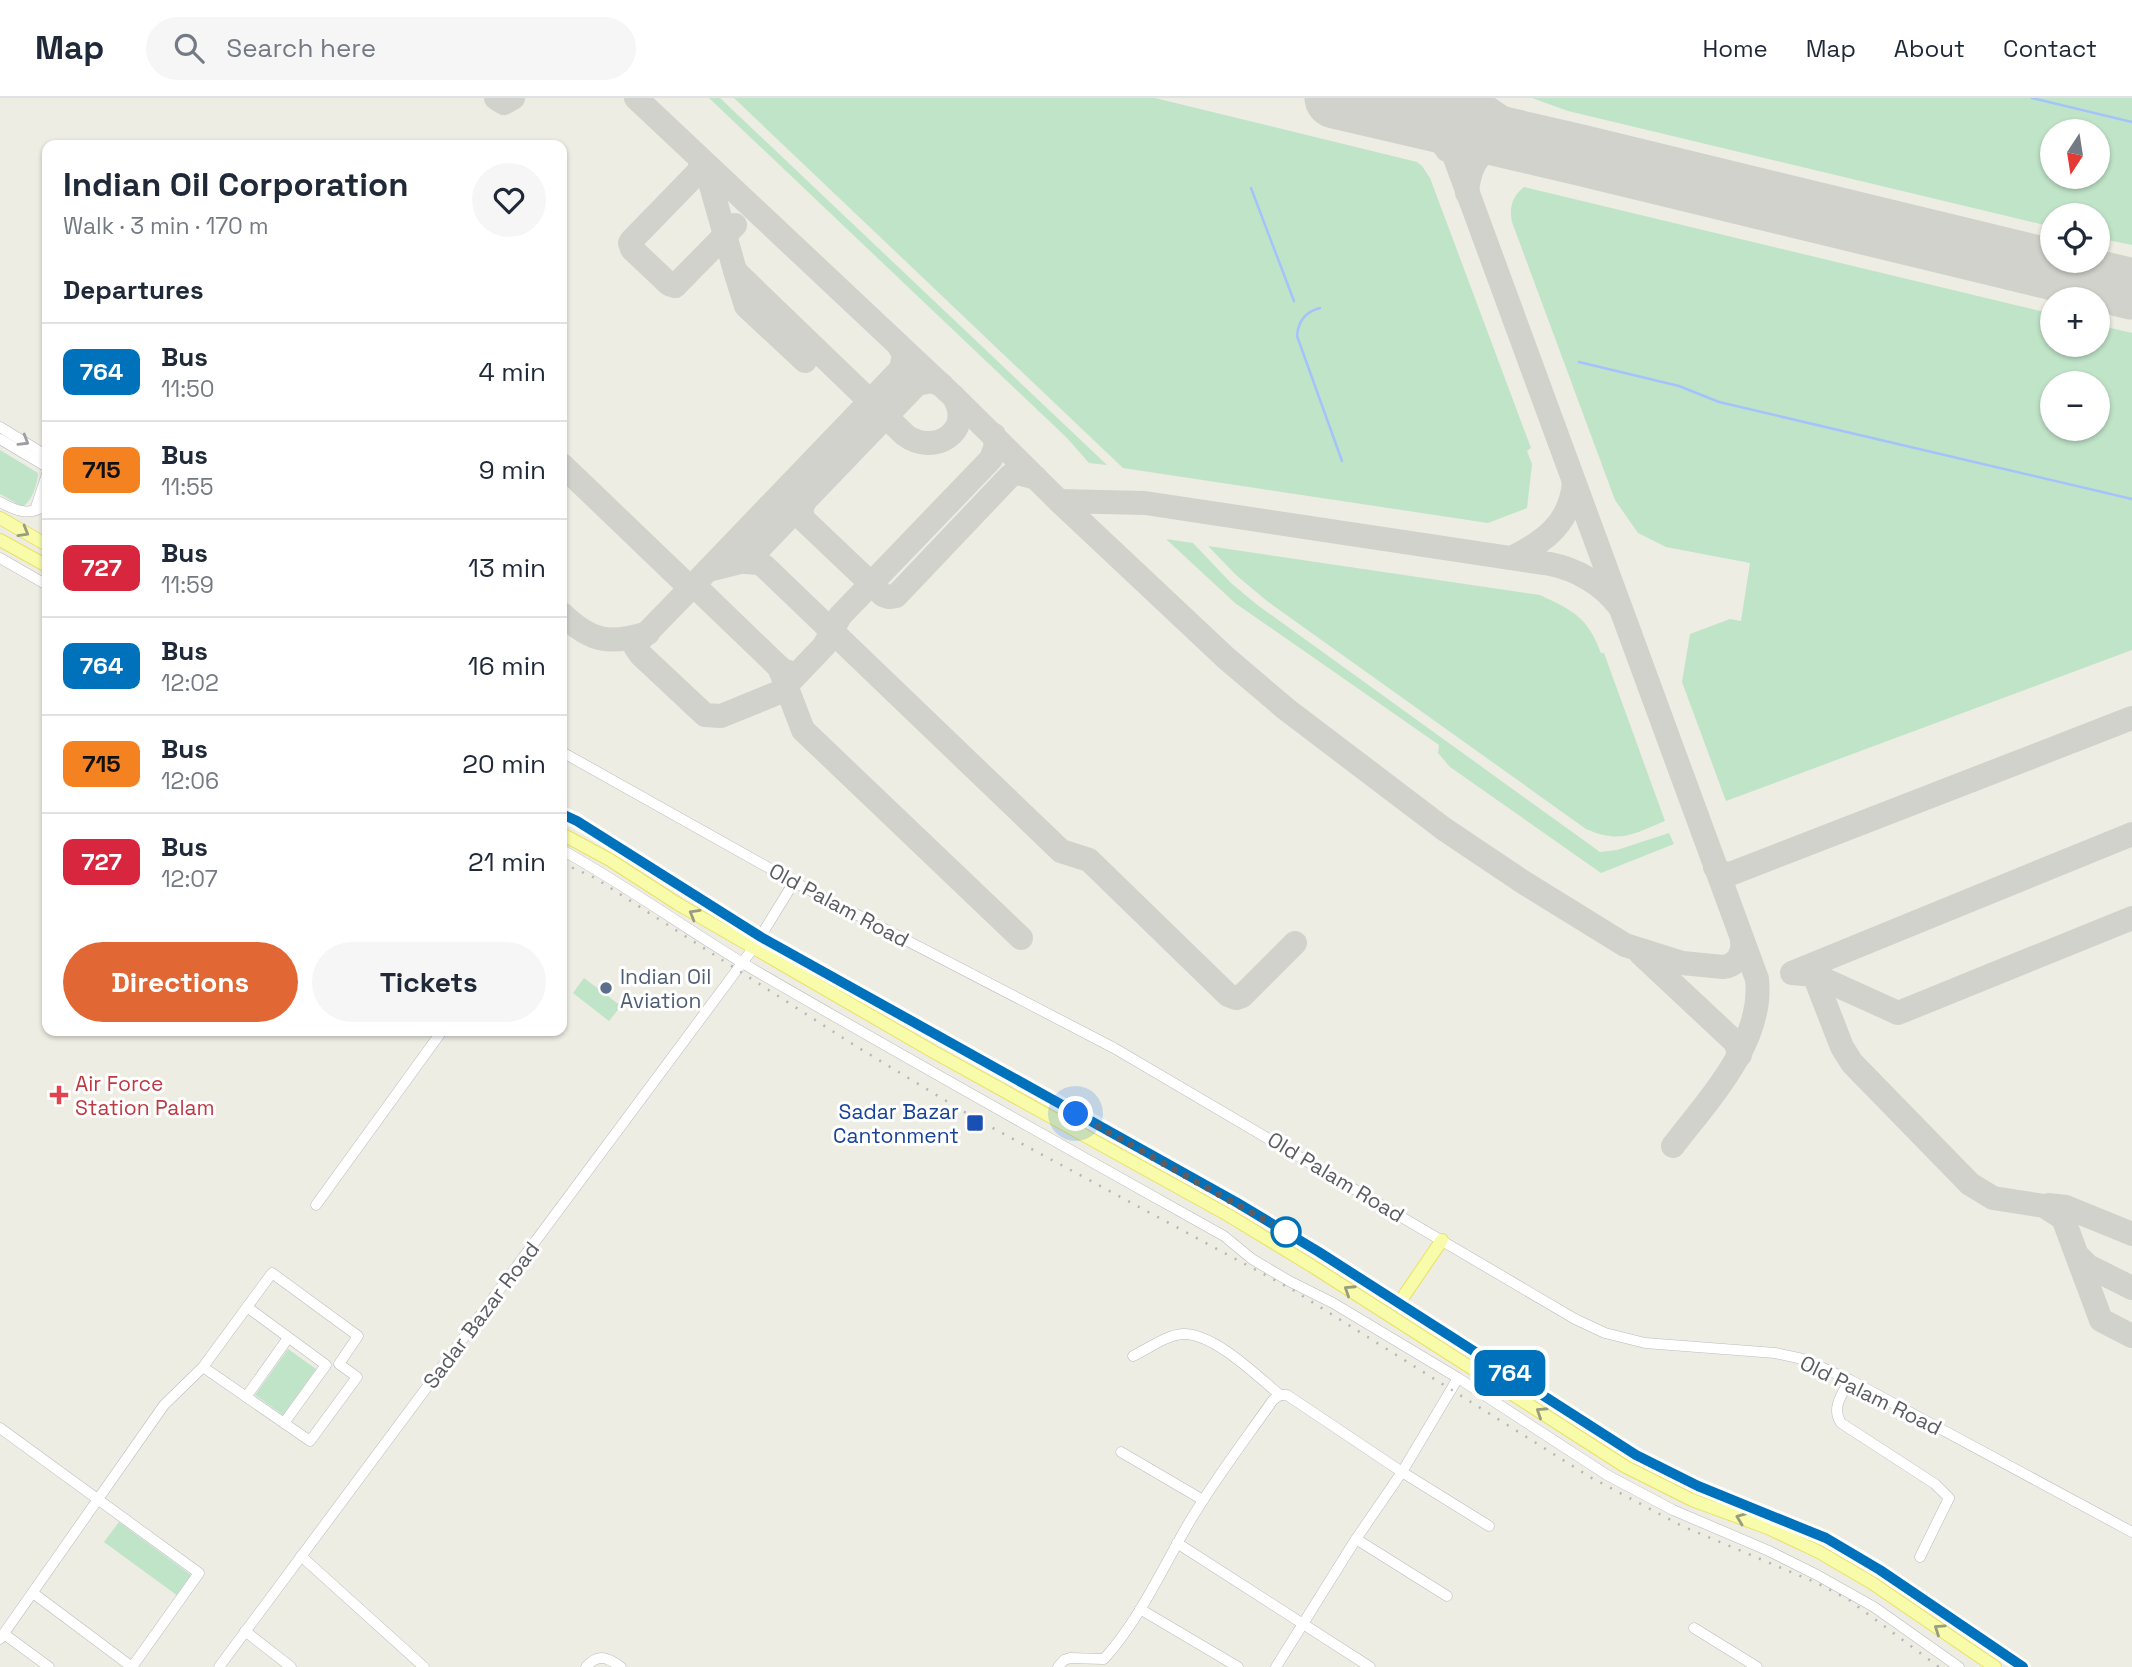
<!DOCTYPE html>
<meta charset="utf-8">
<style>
body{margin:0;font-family:"Space Grotesk",sans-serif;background:#f6f6f7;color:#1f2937;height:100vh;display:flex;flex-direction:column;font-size:26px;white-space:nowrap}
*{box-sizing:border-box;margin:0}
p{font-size:23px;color:#747a83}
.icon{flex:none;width:38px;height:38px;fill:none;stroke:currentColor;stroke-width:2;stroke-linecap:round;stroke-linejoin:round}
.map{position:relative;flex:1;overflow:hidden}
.panel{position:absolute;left:42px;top:42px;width:525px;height:896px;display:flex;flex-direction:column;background:#fff;border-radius:14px;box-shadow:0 2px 5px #0004}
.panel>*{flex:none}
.badge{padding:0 14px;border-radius:10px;font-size:24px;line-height:46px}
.needle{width:46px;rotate:192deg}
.buttons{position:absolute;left:2040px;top:21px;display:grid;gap:14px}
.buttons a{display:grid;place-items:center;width:70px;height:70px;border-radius:50%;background:#fff;box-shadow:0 2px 5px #0004;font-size:35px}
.you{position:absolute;width:35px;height:35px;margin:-18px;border:5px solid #fff;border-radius:50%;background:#1a73e8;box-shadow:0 0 0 10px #1a73e833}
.map>.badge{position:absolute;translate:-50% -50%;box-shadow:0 0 0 4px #fff}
h2{padding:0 21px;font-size:26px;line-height:63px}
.round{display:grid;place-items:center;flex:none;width:74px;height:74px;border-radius:37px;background:#f6f6f7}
.head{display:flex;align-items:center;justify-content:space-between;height:119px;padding:0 21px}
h1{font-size:33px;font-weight:700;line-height:52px}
.primary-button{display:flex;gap:14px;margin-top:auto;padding:14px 21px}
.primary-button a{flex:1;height:80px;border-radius:42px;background:#e16835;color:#fff;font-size:28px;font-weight:700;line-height:80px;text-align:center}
.primary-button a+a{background:#f6f6f7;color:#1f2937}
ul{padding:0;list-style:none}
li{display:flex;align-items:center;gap:21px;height:98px;padding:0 21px;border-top:2px solid #e0e1e3}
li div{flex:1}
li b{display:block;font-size:26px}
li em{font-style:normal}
li .badge{min-width:77px;font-weight:700;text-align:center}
header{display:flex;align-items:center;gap:42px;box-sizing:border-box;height:98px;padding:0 35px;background:#fff;border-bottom:2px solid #e0e1e3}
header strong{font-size:33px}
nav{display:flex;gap:38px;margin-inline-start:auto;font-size:24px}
.search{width:490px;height:63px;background:#f6f6f7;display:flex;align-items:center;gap:18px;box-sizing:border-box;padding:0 24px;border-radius:38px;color:#747a83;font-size:26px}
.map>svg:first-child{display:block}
</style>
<header>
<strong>Map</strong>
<div class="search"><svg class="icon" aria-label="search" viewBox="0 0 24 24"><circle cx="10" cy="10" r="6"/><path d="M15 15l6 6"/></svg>Search here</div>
<nav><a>Home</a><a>Map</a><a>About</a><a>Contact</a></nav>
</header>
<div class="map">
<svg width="2132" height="1569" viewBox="0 0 2132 1569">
<rect width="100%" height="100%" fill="#edede3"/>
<!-- green -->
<g fill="#c0e4c8" fill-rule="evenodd">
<path d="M709,0H720L1107,367L1089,365L1067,340Z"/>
<path d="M734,0H1155L1417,64L1422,68L1430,80L1531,350L1527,353L1532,366L1527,410L1488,425L1123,370Z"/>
<path d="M1532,0H2132V147L2098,140V117H2053V129L1568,13ZM2098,33V79H2053V33Z"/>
<path d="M1524,89L2053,216V247H2098V227L2132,235V552L1726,703L1682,584L1690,536L1730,521L1741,523L1750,465L1666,449L1638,435L1615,402L1512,124C1509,110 1512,98 1524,89ZM2053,285H2098V331H2053Z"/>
<path d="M0,352L38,375C37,388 33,400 23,409L0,396Z"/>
<path d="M1166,441L1193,445L1231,485L1256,506L1600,754L1617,752L1669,735L1674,746L1601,775L1450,669L1438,655L1439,647L1235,505Z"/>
<path d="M1208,448L1540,497C1573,513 1587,518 1601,555H1604L1665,723C1633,736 1620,746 1586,731L1267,503L1236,477Z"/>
<path d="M584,880L621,908L609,923L573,895Z"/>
<path d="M288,1251L316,1271L283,1317L255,1297Z"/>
<path d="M119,1424L191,1477L178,1498L104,1444Z"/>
</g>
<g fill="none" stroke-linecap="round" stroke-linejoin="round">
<!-- stream -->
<g stroke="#a5c3fb" stroke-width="2.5">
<path d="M2032,0L2132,24"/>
<path d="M1251,90L1294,203"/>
<path d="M1320,210C1305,214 1298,223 1297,238L1342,363"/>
<path d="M1579,264L1679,288L1719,304L2132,401"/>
</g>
<!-- taxiway -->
<g stroke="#d2d2cd" stroke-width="24">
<path d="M496,0L504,5L513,0"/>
<path d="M636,0L954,299L1059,403L1226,560L1286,611L1444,731L1523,784L1625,847L1682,865L1723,869C1736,868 1744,856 1742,843"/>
<path d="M1433,0L1757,881C1764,944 1708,1002 1673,1048"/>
<path d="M1475,0C1507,26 1541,43 1580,57"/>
<path d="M1366,8L1384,7L1402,0"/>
<path d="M1392,13C1415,22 1434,30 1447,52"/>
<path d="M700,61V72L632,142L630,145L632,151L669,186L675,188L735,127"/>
<path d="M706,70L734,169L737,175L905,337C933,358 974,335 954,299"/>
<path d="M1467,95C1470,60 1484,47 1518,43"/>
<path d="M735,173L746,208L805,263"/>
<path d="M942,287L931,283L917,286L748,462L708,472L638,544L636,550L641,557L705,617L721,618L780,594L824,548L840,518L991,361L996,347L994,337"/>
<path d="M562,367L684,484L701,494L782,572L794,576"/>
<path d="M1059,403L1145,405L1550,466C1576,471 1602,486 1618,507"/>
<path d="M804,404L801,414L804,422L883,497L889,499L896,498L1010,378L1018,375L1036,380"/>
<path d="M1511,460C1545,444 1571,424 1574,384"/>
<path d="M746,464L758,465L764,468L1061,753L1089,762L1228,897L1236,900L1242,898L1295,845"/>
<path d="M708,472L901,271L904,257L899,248"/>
<path d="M562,516C591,544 610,547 648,535"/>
<path d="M779,569L803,632L1021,840"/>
<path d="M1715,769L1722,775L1730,776L2132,620"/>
<path d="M1641,856L1735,944L1740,957"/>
<path d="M1794,874L2132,736"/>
<path d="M1792,875L1814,877L1842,949L1852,965L1970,1086L1993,1100L2044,1108L2063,1120L2101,1222L2132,1238"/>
<path d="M1814,877L1898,915L2132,820"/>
<path d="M2048,1107L2066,1109L2132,1136"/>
<path d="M2077,1157L2088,1168L2132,1190"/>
</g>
<!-- runway -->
<path stroke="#d2d2cd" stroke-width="61" d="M1335,0L1580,57L2132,191"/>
<defs>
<g id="minor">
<path d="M0,329L47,358"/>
<path d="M0,341L47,369"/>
<path d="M0,404C16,413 31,419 47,406"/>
<path d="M35,412L47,376"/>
<path d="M0,460L47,487"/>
<path d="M562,654L794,784L1114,950L1575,1221L1605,1235L1645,1245L1775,1255L1803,1261L1850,1282L2132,1434"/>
<path d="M562,752C629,789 690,834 756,873C911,963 1067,1050 1224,1138L1252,1161L1289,1183L1333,1205L1458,1280L1607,1377L1673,1412L1769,1453L1817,1477L1874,1509L1959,1569"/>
<path d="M316,1107L442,933"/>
<path d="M247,1209L326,1267L284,1325"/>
<path d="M1133,1258C1148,1251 1166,1237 1183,1236C1214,1235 1257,1278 1280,1297"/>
<path d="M1850,1282C1842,1296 1831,1310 1841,1325L1935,1386L1949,1400L1920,1459"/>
<path d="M246,1299L288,1240"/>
<path d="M0,1330L199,1475L132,1569"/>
<path d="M1121,1354L1203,1402"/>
<path d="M1356,1441L1447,1498"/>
<path d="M1177,1445L1370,1569"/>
<path d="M301,1458L424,1569"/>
<path d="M33,1495L132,1569"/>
<path d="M1140,1511L1238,1569"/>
<path d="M1694,1530L1757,1569"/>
<path d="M245,1533L291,1569"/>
<path d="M4,1536L49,1569"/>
<path d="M0,1541L164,1307L203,1269L272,1175L358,1238L339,1266L357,1279L310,1343L203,1269"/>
<path d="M219,1569L754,849L794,784"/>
<path d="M586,1569C598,1555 607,1559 621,1569"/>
<path d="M1058,1569L1064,1562L1070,1560L1104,1561C1140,1521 1163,1469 1190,1423C1215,1381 1245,1342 1273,1302L1280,1297H1287L1402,1374L1458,1280"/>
<path d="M1276,1569L1356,1441L1402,1374L1489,1428"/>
</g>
<g id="major">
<path d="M0,420L47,447"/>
<path d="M0,442L47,468"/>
<path d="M562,716L577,723L761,839L1235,1104L1319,1154L1636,1357L1698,1388L1826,1439L1880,1472L2023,1569"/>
<path d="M562,736L610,762L678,806L932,953L1228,1117L1312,1168L1626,1369L1692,1402L1768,1430L1819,1454L1872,1485L1995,1569"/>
<path d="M1399,1205L1442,1142"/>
</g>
</defs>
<!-- minor casing -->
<use href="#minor" stroke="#bbbbc1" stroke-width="11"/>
<!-- major casing -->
<use href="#major" stroke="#ebe25e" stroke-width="14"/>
<!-- minor -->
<use href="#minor" stroke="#fff" stroke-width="10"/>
<!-- major -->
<use href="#major" stroke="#f7fbaa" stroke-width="12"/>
<!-- rail -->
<path stroke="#b6b6b7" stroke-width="2.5" stroke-dasharray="2 9" stroke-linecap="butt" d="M562,765L595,780L854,947L976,1021L1293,1192L1590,1379L1682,1428L1817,1485L1849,1502L1939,1569"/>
</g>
<!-- one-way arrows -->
<defs><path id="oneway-chevron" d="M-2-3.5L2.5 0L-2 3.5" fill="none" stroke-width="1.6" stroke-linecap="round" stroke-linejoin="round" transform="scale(1.75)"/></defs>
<use stroke="#9d9ea1" href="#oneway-chevron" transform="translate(24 343) rotate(31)"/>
<g stroke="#999c7f">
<use href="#oneway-chevron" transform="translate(24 434) rotate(30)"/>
<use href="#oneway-chevron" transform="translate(694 816) rotate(-150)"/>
<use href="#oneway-chevron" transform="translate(1349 1192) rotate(-147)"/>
<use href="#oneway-chevron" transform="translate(1541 1314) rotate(-147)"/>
<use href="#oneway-chevron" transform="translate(1741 1420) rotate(-159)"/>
<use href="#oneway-chevron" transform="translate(1939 1531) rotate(-146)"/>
</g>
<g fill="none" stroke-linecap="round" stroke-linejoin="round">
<defs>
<path id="line" d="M562,716L577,723L761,839L1236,1104L1319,1154L1636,1357L1698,1388L1826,1440L1880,1472L2023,1569"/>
</defs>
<!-- line casing -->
<use href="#line" stroke="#fff" stroke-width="16"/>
<!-- line -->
<use href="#line" stroke="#0072bc" stroke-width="10"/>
<!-- walk -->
<path stroke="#5b5d63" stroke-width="7" stroke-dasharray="0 12.6" d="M1076,1016L1286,1134"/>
</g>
<!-- markers -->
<circle fill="#5c6f8a" stroke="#fff" stroke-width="2.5" cx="606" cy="890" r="7"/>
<path fill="#e0444e" stroke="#fff" stroke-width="2.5" d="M55.5 986.5h7v7h7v7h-7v7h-7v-7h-7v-7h7z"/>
<rect fill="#1a4fb4" stroke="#fff" stroke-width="2.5" x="966" y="1016" width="18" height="18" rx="3.5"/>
<circle fill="#fff" stroke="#0072bc" stroke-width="3.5" cx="1286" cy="1134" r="14"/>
<g text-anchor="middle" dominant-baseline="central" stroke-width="6" stroke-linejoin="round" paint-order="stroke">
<!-- street labels -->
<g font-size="21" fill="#5b5d63" stroke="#fff">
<text transform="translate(839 807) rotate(28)">Old Palam Road</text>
<text transform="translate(1336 1079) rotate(31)">Old Palam Road</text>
<text transform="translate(481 1217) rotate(-53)">Sadar Bazar Road</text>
<text transform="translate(1871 1297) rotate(26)">Old Palam Road</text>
</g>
<!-- service labels -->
<g font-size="21" fill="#4e5e75" stroke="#fff" text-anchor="start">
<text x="620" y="878">Indian Oil<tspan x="620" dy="24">Aviation</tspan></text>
</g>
<!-- health labels -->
<g font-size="21" fill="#be3a42" stroke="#fff" text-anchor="start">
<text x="75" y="985">Air Force<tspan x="75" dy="24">Station Palam</tspan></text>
</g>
<!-- transit labels -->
<g font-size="21" fill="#164399" stroke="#fff" text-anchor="end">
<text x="959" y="1013">Sadar Bazar<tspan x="959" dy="24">Cantonment</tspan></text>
</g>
</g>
</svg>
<div class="buttons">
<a><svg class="needle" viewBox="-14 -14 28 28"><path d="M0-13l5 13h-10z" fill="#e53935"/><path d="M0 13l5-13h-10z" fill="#747a83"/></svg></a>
<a><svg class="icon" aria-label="locate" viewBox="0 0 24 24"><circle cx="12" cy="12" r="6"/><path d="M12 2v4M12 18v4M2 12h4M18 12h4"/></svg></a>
<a>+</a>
<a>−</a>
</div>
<div class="you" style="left:1076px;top:1016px"></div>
<b class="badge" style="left:1510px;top:1275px;background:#0072bc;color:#fff">764</b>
<section class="panel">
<div class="head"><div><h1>Indian Oil Corporation</h1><p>Walk · 3 min · 170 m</p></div><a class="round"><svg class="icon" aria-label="heart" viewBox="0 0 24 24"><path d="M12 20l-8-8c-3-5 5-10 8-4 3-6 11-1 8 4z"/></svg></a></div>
<h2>Departures</h2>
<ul>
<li><span class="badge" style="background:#0072bc;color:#fff">764</span><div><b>Bus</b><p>11:50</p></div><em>4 min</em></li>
<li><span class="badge" style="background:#f58220;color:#111">715</span><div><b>Bus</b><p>11:55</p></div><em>9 min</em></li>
<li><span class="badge" style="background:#d7263d;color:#fff">727</span><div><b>Bus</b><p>11:59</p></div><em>13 min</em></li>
<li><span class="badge" style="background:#0072bc;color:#fff">764</span><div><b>Bus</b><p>12:02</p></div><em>16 min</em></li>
<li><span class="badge" style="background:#f58220;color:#111">715</span><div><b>Bus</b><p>12:06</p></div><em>20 min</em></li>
<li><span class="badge" style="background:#d7263d;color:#fff">727</span><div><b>Bus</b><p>12:07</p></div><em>21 min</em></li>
</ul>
<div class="primary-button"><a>Directions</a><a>Tickets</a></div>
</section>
</div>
